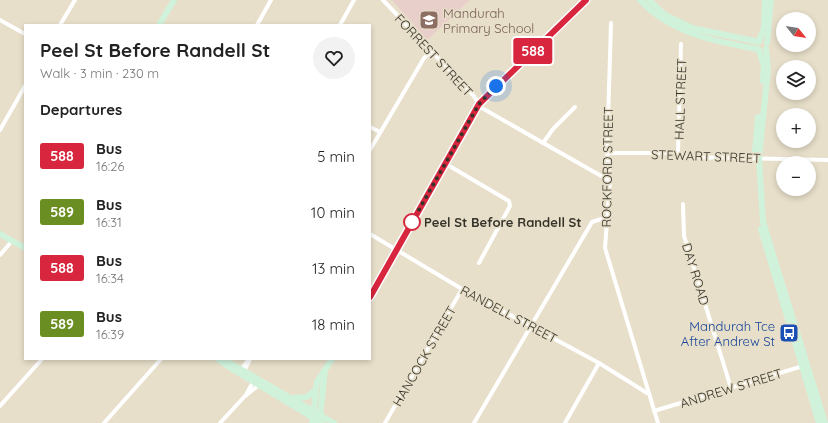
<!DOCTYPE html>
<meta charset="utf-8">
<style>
body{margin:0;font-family:Quicksand,sans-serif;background:#f2f2f2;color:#222;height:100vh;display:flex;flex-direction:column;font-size:15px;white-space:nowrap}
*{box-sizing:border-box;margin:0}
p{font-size:13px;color:#767676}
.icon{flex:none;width:22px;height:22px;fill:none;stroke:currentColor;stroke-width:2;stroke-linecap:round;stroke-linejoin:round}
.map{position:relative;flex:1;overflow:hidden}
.panel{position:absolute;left:24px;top:24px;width:347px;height:336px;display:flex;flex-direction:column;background:#fff;border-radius:0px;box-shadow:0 2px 6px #0003}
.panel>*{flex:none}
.badge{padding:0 8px;border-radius:3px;font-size:14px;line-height:26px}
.needle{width:26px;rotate:120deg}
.fabs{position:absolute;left:776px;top:12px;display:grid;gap:8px}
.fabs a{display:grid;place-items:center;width:40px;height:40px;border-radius:50%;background:#fff;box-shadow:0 2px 6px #0003;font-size:20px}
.you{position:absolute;width:20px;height:20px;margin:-10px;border:3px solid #fff;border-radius:50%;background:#1a73e8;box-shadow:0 0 0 6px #1a73e833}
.map>.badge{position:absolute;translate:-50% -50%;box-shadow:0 0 0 2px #fff}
h2{padding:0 16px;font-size:15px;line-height:36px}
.round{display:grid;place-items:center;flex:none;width:42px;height:42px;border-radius:21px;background:#f2f2f2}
.headline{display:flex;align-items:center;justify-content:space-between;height:68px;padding:0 16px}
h1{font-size:19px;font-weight:700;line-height:30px}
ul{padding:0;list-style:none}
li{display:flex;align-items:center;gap:12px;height:56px;padding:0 16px}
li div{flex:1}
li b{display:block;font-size:15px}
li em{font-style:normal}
li .badge{min-width:44px;font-weight:700;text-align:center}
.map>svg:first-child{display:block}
</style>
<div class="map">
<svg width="828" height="423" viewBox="0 0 828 423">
<rect width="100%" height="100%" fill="#e7dfc9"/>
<!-- education -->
<path fill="#e9cfc9" d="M392,0H470L427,40Z"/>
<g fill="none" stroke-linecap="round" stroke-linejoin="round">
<!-- street -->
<g stroke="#fff" stroke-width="4">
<path d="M383,0L473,95L482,108L610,181"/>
<path d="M0,20L25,34"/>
<path d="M611,23L607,153L610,181L605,248L658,423"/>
<path d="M60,25L75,0"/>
<path d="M257,25L271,0"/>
<path d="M340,25L354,0"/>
<path d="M370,127L380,132"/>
<path d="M0,130L25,86"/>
<path d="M543,143L553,129L575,107"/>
<path d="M370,150L424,58L431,52"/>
<path d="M607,153H678L685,157L828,160"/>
<path d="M678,153L681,44"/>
<path d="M446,164L509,201L510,206L479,263"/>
<path d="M683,204L684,236L731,388"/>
<path d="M370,234L462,289L599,363L647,393"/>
<path d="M0,255L12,241"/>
<path d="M240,371L249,359"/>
<path d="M243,373L250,359"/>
<path d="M246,395L254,380"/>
<path d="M0,406L42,359"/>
<path d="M654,411L803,366"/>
<path d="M104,423L161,359"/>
<path d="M220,423L244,397L260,384"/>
<path d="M385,423L462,289"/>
<path d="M474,423L592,222L607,217"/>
<path d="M565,423L599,363"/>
</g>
<!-- secondary -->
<g stroke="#d0f2db" stroke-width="6">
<path d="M640,0C670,33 716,42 758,49"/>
<path d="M649,0L665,15L692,28L759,42"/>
<path d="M159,25L174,0"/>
<path d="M759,41L764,28L765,0"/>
<path d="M767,43L771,0"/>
<path d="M766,49L768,69L759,158L763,222L825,423"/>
<path d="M759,50L764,67L763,81"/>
<path d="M755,152L758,117"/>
<path d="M761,229L819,423"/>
<path d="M0,234L25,248"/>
<path d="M370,297L479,104L586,0"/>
<path d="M218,359L229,367L322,423"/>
<path d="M226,363H230L334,423"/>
<path d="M293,398L307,397L315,390"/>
<path d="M320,417L325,370"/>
<path d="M312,423L317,382L332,359"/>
</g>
</g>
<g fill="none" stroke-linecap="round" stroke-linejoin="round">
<defs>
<path id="line" d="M370,297L479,104L586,0"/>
</defs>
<!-- line casing -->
<use href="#line" stroke="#fff" stroke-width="9"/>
<!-- line -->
<use href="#line" stroke="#d7263d" stroke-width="6"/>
<!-- walk -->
<path stroke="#36332a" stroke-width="4" stroke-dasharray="0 7.2" d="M412,222L479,104L496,86"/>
</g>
<!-- icons -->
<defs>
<symbol id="school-square" viewBox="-11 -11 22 22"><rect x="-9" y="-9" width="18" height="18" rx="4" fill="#8d6e63" stroke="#e7dfc9"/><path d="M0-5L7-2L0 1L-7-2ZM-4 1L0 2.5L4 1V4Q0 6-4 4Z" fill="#fff"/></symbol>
<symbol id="bus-square" viewBox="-11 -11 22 22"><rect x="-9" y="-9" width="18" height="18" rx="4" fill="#1a4fb4" stroke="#e7dfc9"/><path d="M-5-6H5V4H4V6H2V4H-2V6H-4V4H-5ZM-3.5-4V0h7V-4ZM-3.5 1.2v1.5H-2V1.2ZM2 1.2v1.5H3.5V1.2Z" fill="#fff"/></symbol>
</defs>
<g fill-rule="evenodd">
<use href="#school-square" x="418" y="9" width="22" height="22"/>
<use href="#bus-square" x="778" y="322" width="22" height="22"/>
</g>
<!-- markers -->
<circle fill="#fff" stroke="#d7263d" stroke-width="2" cx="412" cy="222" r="8"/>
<g text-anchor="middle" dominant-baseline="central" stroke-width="3" stroke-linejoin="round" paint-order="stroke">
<!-- education labels -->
<g font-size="13" fill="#785e54" stroke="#e7dfc9" text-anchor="start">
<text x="443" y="13">Mandurah<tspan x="443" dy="15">Primary School</tspan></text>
</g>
<!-- street labels -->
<g font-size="13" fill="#36332a" stroke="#e7dfc9">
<text transform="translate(434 55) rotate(47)">FORREST STREET</text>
<text transform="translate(680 99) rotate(-88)">HALL STREET</text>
<text transform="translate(706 156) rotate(2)">STEWART STREET</text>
<text transform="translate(607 167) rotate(-89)">ROCKFORD STREET</text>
<text transform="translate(696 274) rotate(73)">DAY ROAD</text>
<text transform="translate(509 314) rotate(28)">RANDELL STREET</text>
<text transform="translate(424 356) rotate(-60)">HANCOCK STREET</text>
<text transform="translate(731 388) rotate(-17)">ANDREW STREET</text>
</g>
<!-- stop labels -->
<g font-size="13" font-weight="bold" fill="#36332a" stroke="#e7dfc9" text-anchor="start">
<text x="424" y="222">Peel St Before Randell St</text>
</g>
<!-- transit labels -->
<g font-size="13" fill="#164399" stroke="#e7dfc9" text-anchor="end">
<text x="775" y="326">Mandurah Tce<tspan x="775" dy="15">After Andrew St</tspan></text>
</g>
</g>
</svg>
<div class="fabs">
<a><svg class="needle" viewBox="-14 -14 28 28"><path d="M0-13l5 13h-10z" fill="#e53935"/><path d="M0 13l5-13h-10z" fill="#767676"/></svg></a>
<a><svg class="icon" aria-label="layers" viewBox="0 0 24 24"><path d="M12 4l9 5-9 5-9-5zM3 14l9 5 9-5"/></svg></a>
<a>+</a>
<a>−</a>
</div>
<div class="you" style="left:496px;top:86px"></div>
<b class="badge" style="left:533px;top:51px;background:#d7263d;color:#fff">588</b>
<section class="panel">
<div class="headline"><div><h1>Peel St Before Randell St</h1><p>Walk · 3 min · 230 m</p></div><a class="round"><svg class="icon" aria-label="heart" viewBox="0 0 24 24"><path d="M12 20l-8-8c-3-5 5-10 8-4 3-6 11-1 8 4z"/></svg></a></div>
<h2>Departures</h2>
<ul>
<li><span class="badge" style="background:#d7263d;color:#fff">588</span><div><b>Bus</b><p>16:26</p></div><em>5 min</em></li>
<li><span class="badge" style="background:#6b8e23;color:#fff">589</span><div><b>Bus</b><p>16:31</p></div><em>10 min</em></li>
<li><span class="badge" style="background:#d7263d;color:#fff">588</span><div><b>Bus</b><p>16:34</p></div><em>13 min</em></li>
<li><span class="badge" style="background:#6b8e23;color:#fff">589</span><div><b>Bus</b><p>16:39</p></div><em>18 min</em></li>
</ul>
</section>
</div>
